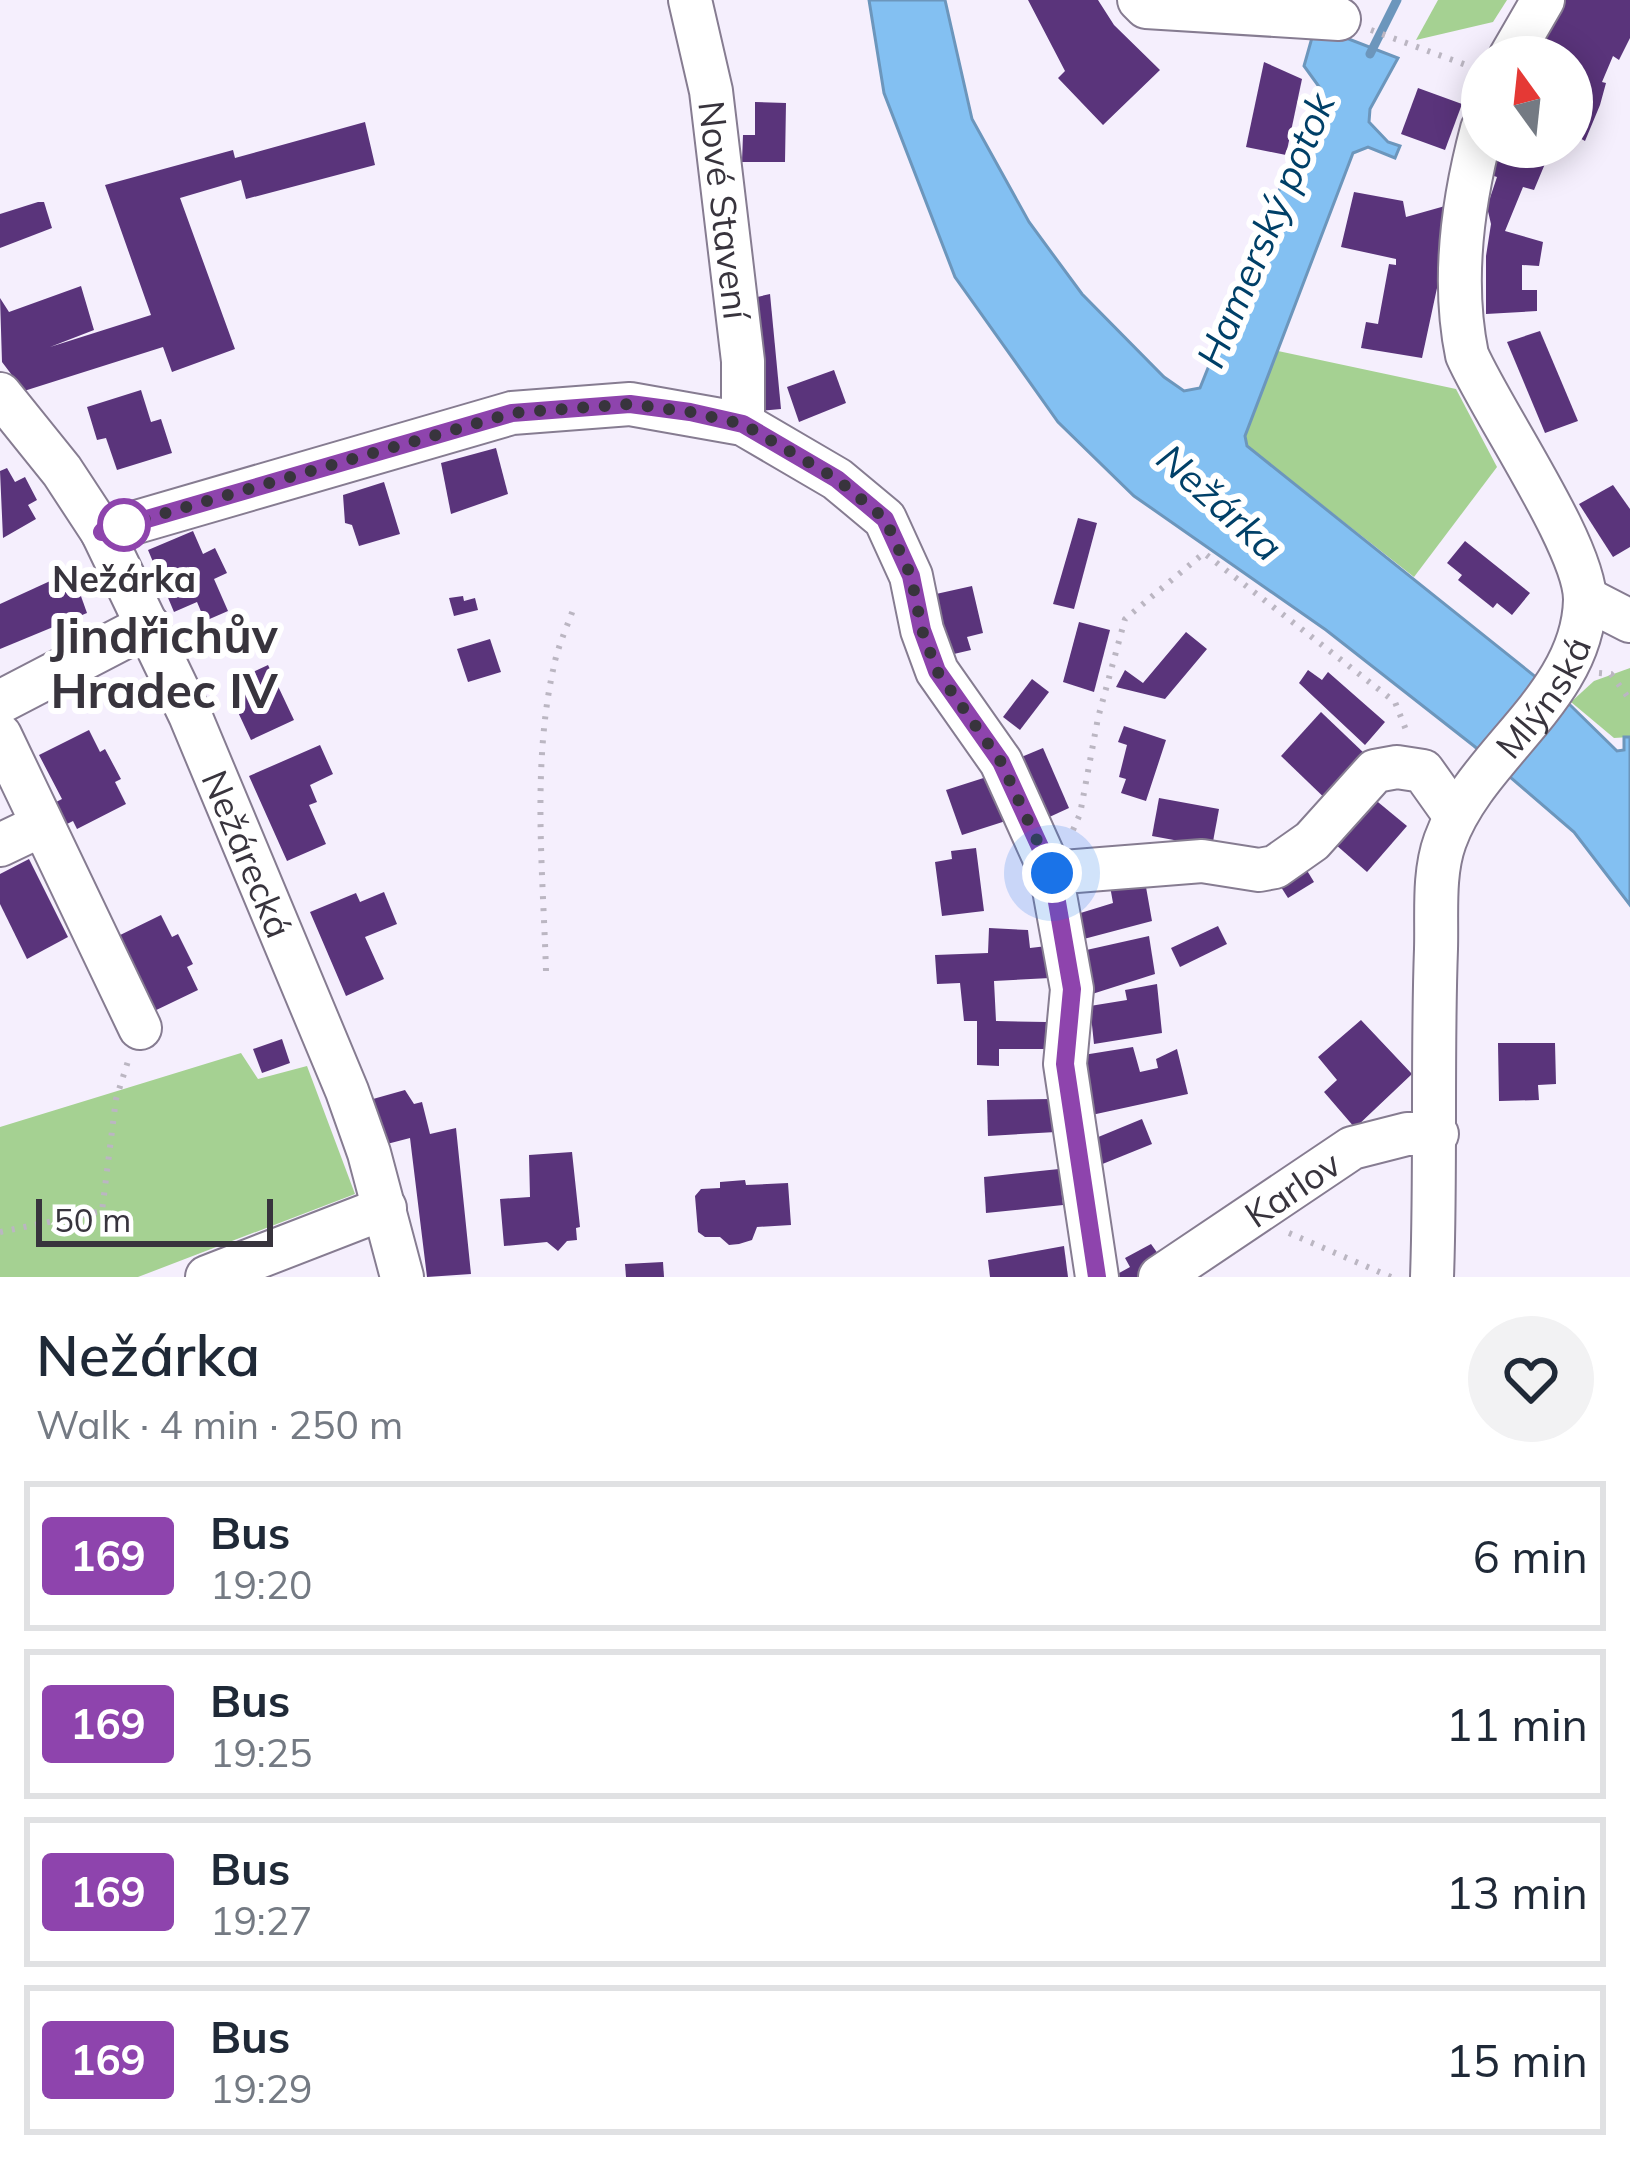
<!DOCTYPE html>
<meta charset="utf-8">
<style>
body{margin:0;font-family:Mulish,sans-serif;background:#f2f2f3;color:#1f2937;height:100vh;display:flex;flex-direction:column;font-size:45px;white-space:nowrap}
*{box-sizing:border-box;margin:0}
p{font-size:39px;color:#747a83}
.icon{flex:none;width:66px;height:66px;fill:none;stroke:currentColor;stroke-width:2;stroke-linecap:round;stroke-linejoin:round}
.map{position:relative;height:1277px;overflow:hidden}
.panel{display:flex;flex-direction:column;background:#fff;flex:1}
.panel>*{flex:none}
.badge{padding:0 24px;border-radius:9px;font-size:42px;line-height:78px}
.needle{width:78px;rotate:345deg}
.buttons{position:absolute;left:1461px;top:36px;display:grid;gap:24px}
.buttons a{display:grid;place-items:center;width:132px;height:132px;border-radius:50%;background:#fff;box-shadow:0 6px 30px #0003;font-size:60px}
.scale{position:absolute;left:36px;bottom:30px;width:237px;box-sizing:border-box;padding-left:12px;border:6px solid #38343d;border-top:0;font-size:33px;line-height:42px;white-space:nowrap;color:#38343d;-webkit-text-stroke:9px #fff;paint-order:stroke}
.you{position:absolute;width:60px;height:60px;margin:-30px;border:9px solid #fff;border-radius:50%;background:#1a73e8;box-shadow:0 0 0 18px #1a73e833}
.map>.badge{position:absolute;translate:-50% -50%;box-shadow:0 0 0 6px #fff}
.round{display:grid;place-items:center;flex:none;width:126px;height:126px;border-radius:63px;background:#f2f2f3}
.overview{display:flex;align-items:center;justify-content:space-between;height:204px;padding:0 36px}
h1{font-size:57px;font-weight:600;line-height:90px}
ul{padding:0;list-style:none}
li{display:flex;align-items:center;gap:36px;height:150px;margin:0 24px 18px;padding:0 12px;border:6px solid #e0e1e3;border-radius:0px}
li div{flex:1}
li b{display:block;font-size:45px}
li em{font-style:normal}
li .badge{min-width:132px;font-weight:700;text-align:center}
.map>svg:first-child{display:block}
</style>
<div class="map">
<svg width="1630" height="1277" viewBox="0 0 1630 1277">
<rect width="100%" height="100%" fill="#f5effd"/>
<!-- green -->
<g fill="#a5d192">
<path d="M1438,0H1507L1493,22L1416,40Z"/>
<path d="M1278,351L1456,389L1497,467L1414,577L1247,446L1245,436Z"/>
<path d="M1630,668V737L1614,738L1571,702L1594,681Z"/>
<path d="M241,1053L258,1079L307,1066L355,1194L138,1277H0V1127Z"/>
</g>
<!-- water -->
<path fill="#83c0f2" stroke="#6c96bc" stroke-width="3" d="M869,0H945L972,119L1029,222L1082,294L1164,377L1184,391L1200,388L1320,88L1304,66L1313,34L1341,36L1398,58L1370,109L1369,122L1388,142L1400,146L1395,158L1368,147L1353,153L1245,436L1247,446L1567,702L1617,751L1624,750V737H1630V905L1574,832L1474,746L1326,630L1134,496L1058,422L955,277L884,93Z"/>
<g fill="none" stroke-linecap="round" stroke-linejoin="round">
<!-- stream -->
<path stroke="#6c96bc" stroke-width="9" d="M1370,54L1397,0"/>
</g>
<!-- building -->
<g fill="#5a347b">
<path d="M1028,0H1098L1114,25L1160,70L1103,125L1058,78L1065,71Z"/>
<path d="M1556,0H1630V38L1619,60L1613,56L1602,82L1606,83L1600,105L1585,141L1576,136L1580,127L1572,123V57H1536L1564,3Z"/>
<path d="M1264,62L1302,79L1286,155L1246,147Z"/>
<path d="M1418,88L1462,104L1445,150L1401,134Z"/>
<path d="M755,102L786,103L785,162H742L743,135H755Z"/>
<path d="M365,122L375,165L246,199L241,180L180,198L235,349L172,372L163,347L24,391L2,362L0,298L9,312L81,286L94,330L50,347L151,315L105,185L233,150L235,158Z"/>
<path d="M1500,147H1552L1534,190L1523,187L1505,231L1543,242L1539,266L1522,265V290H1537V311L1486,314V256L1491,224L1487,207L1497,177L1491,175Z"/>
<path d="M1354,192L1403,201L1406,217L1445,206L1440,274L1422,358L1361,348L1366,322L1378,324L1389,264L1396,265V259L1341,247Z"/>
<path d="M38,202H44L52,228L0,248V214Z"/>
<path d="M770,294L781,409L760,411L744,300Z"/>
<path d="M1540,331L1578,421L1545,433L1507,342Z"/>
<path d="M834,370L846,403L799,422L787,387Z"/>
<path d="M141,390L151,422L161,419L172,453L117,470L106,438L97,440L87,407Z"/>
<path d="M496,448L508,494L451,514L441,463Z"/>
<path d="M7,468L15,482L25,477L37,500L28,505L36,519L3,538L0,471Z"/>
<path d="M384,482L400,534L359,546L352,525L345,523L343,495Z"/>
<path d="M1613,485L1630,509V547L1613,557L1579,504Z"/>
<path d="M1078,518L1097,523L1074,609L1053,604Z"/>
<path d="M193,531L203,554L215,548L227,573L214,579L228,611L205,621L197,602L174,612L148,550Z"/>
<path d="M1465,541L1530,593L1512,615L1497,603L1493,608L1458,580L1462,575L1447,563Z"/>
<path d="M72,571L87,613L0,649V604Z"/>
<path d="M972,586L983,633L967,637L971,650L941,657L927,596Z"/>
<path d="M463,596L464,601L475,598L478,610L454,616L449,598Z"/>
<path d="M1079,622L1110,630L1094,692L1063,682Z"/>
<path d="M1186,632L1207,649L1165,699L1116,687L1125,670L1143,683Z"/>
<path d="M490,639L501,672L468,682L457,649Z"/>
<path d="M268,665L294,720L251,740L230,695L237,691L232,682Z"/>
<path d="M1308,670L1322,680L1328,672L1385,722L1365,745L1299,683Z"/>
<path d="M1032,679L1049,692L1020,730L1003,717Z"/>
<path d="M1321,712L1366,755L1334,807L1281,756Z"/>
<path d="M1124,726L1166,740L1146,801L1121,793L1126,779L1119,777L1127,745L1118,742Z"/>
<path d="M89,730L100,752L105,749L121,779L115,782L126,804L77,829L73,821L65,825L54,803L62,799L39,755Z"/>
<path d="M320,745L333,774L310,785L317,802L309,805L326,844L287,861L249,776Z"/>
<path d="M1043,748L1069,808L1045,819L1019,758Z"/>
<path d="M996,774L1015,818L962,835L946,790Z"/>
<path d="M1367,793L1407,826L1367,872L1327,837Z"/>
<path d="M1159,798L1219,809L1212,847L1152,836Z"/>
<path d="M976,848L984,911L942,916L935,862L952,859L951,851Z"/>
<path d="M29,859L68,937L27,959L0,904V874Z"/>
<path d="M1300,859L1314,882L1288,898L1274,876Z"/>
<path d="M1143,870L1152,921L1080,940L1074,915L1113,903L1108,875Z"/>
<path d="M384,892L397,924L365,937L384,979L346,996L310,912L356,893L360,902Z"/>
<path d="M161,915L172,937L178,934L193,964L187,967L198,990L148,1014L112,939Z"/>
<path d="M1218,926L1227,944L1180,967L1171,948Z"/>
<path d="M989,928L1028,930L1030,948L1047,946L1050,978L994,981L996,1021L1046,1022L1045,1049H999V1066L977,1065V1021H964L960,983L937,984L935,955L988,953Z"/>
<path d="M1149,936L1155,974L1089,995L1082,951Z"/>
<path d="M1157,984L1162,1033L1094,1044L1090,1006L1127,1000L1125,990Z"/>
<path d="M1361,1020L1412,1074L1355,1128L1324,1092L1337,1080L1318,1057Z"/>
<path d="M282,1039L290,1063L262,1073L253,1049Z"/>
<path d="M1498,1043H1555L1556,1084L1538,1085L1539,1100L1499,1101Z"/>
<path d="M1133,1047L1140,1072L1158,1068L1156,1059L1177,1049L1188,1094L1087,1116L1077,1056Z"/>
<path d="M405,1090L414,1104L422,1102L430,1134L456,1128L471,1274L427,1277L410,1138L387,1144L373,1099Z"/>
<path d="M1052,1099L1056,1132L988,1136L987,1100Z"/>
<path d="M1142,1119L1152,1144L1095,1167L1091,1140Z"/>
<path d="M572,1152L580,1227L576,1228L577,1240L567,1241L558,1251L547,1242L504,1246L500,1199L530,1197L529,1155Z"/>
<path d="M1059,1169L1063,1205L986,1213L984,1177Z"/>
<path d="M745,1180L746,1185L788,1183L791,1225L757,1227L752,1240L739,1244L729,1245L720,1237H705L698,1232L695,1196L701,1189L720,1188V1182Z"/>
<path d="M1151,1244L1166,1265L1147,1277H1112L1130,1267L1125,1258Z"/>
<path d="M1064,1246L1068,1277H990L988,1260Z"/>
<path d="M663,1262L664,1277H626L625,1264Z"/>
</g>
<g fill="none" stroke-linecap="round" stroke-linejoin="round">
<defs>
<g id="minor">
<path id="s1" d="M690,0L711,91L743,361V424"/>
<path d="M1139,0L1146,7L1339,19"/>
<path d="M1510,57L1543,0"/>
<path id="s2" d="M0,394L62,471L102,532L190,715L347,1091L369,1153L402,1277"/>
<path d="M102,532L512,413L630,404L743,424L837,479L885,519L911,576L922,630L937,671L1001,762L1051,873L1072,989L1065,1064L1097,1277"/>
<path d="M1585,598L1630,621"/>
<path d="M0,702L148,625"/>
<path d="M0,735L140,1028"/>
<path d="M0,845L42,825"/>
<path d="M1051,873L1202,861L1259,870L1275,867L1312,841L1375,771L1397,767L1423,771L1455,816"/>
<path d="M207,1277L385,1208"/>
<path id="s3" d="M1160,1277L1352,1148L1407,1134H1437"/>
<path id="s4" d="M1432,1277C1436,1168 1432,1058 1436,949C1437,914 1433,874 1445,841C1476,754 1583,698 1585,600C1585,546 1492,412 1467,355C1452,282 1463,200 1482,129"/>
</g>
</defs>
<!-- minor casing -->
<use href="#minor" stroke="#867c91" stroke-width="46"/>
<!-- path -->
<g stroke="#bbb6c2" stroke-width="6" stroke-dasharray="3 9" stroke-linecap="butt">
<path d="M1371,30L1477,69"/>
<path d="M1599,673L1611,674L1630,700"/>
<path d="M1073,830L1080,814L1098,718L1125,619L1204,553L1395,702L1408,735"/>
<path d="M546,971C543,871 532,768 553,670C557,648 567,627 574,607"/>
<path d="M0,1232L102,1211L116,1099L129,1058"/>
<path d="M1289,1233L1391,1277"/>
</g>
<!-- minor -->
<use href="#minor" stroke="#fff" stroke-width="42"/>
</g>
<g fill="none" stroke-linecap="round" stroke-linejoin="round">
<defs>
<path id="line" d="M102,532L512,413L630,404L690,412L743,424L837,479L885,519L911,576L922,630L937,671L1001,762L1052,873L1072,989L1065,1064L1097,1277"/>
</defs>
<!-- line casing -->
<use href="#line" stroke="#fff" stroke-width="27"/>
<!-- line -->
<use href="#line" stroke="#8e44ad" stroke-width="18"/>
<!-- walk -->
<path stroke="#38343d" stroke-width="12" stroke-dasharray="0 21.6" d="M124,525L512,413L630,404L690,412L743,424L837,479L885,519L911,576L922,630L937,671L1001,762L1052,873"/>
</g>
<!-- markers -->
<circle fill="#fff" stroke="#8e44ad" stroke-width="6" cx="124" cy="525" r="24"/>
<g text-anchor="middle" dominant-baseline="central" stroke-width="12" stroke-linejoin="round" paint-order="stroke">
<!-- street labels -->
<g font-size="36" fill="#38343d" stroke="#fff">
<text stroke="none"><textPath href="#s1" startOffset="213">Nové Stavení</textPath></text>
<text stroke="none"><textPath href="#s4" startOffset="612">Mlýnská</textPath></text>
<text stroke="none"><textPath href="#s2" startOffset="525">Nežárecká</textPath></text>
<text stroke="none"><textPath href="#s3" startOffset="159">Karlov</textPath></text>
</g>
<!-- stop labels -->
<g font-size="36" font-weight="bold" fill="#38343d" stroke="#fff">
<text x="124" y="578">Nežárka</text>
</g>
<!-- water labels -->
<g font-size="39" font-style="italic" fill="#004068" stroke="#fff">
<text transform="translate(1265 230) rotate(-67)">Hamerský potok</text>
<text transform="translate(1220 502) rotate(42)">Nežárka</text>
</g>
<!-- district labels -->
<g font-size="48" font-weight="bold" fill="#38343d" stroke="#fff">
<text x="164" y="635">Jindřichův<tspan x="164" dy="55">Hradec IV</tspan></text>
</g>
</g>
</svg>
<div class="buttons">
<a><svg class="needle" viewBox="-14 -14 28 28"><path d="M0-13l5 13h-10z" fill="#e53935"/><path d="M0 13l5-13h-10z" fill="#747a83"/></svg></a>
</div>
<div class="scale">50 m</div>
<div class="you" style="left:1052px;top:873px"></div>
</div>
<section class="panel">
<div class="overview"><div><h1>Nežárka</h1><p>Walk · 4 min · 250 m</p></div><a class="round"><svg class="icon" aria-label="heart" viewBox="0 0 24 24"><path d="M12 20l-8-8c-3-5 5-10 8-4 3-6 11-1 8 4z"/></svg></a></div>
<ul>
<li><span class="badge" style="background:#8e44ad;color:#fff">169</span><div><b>Bus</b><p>19:20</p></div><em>6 min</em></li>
<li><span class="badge" style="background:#8e44ad;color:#fff">169</span><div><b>Bus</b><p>19:25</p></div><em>11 min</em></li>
<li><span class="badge" style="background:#8e44ad;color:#fff">169</span><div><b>Bus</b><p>19:27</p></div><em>13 min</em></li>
<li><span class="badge" style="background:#8e44ad;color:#fff">169</span><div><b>Bus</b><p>19:29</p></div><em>15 min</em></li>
</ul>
</section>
